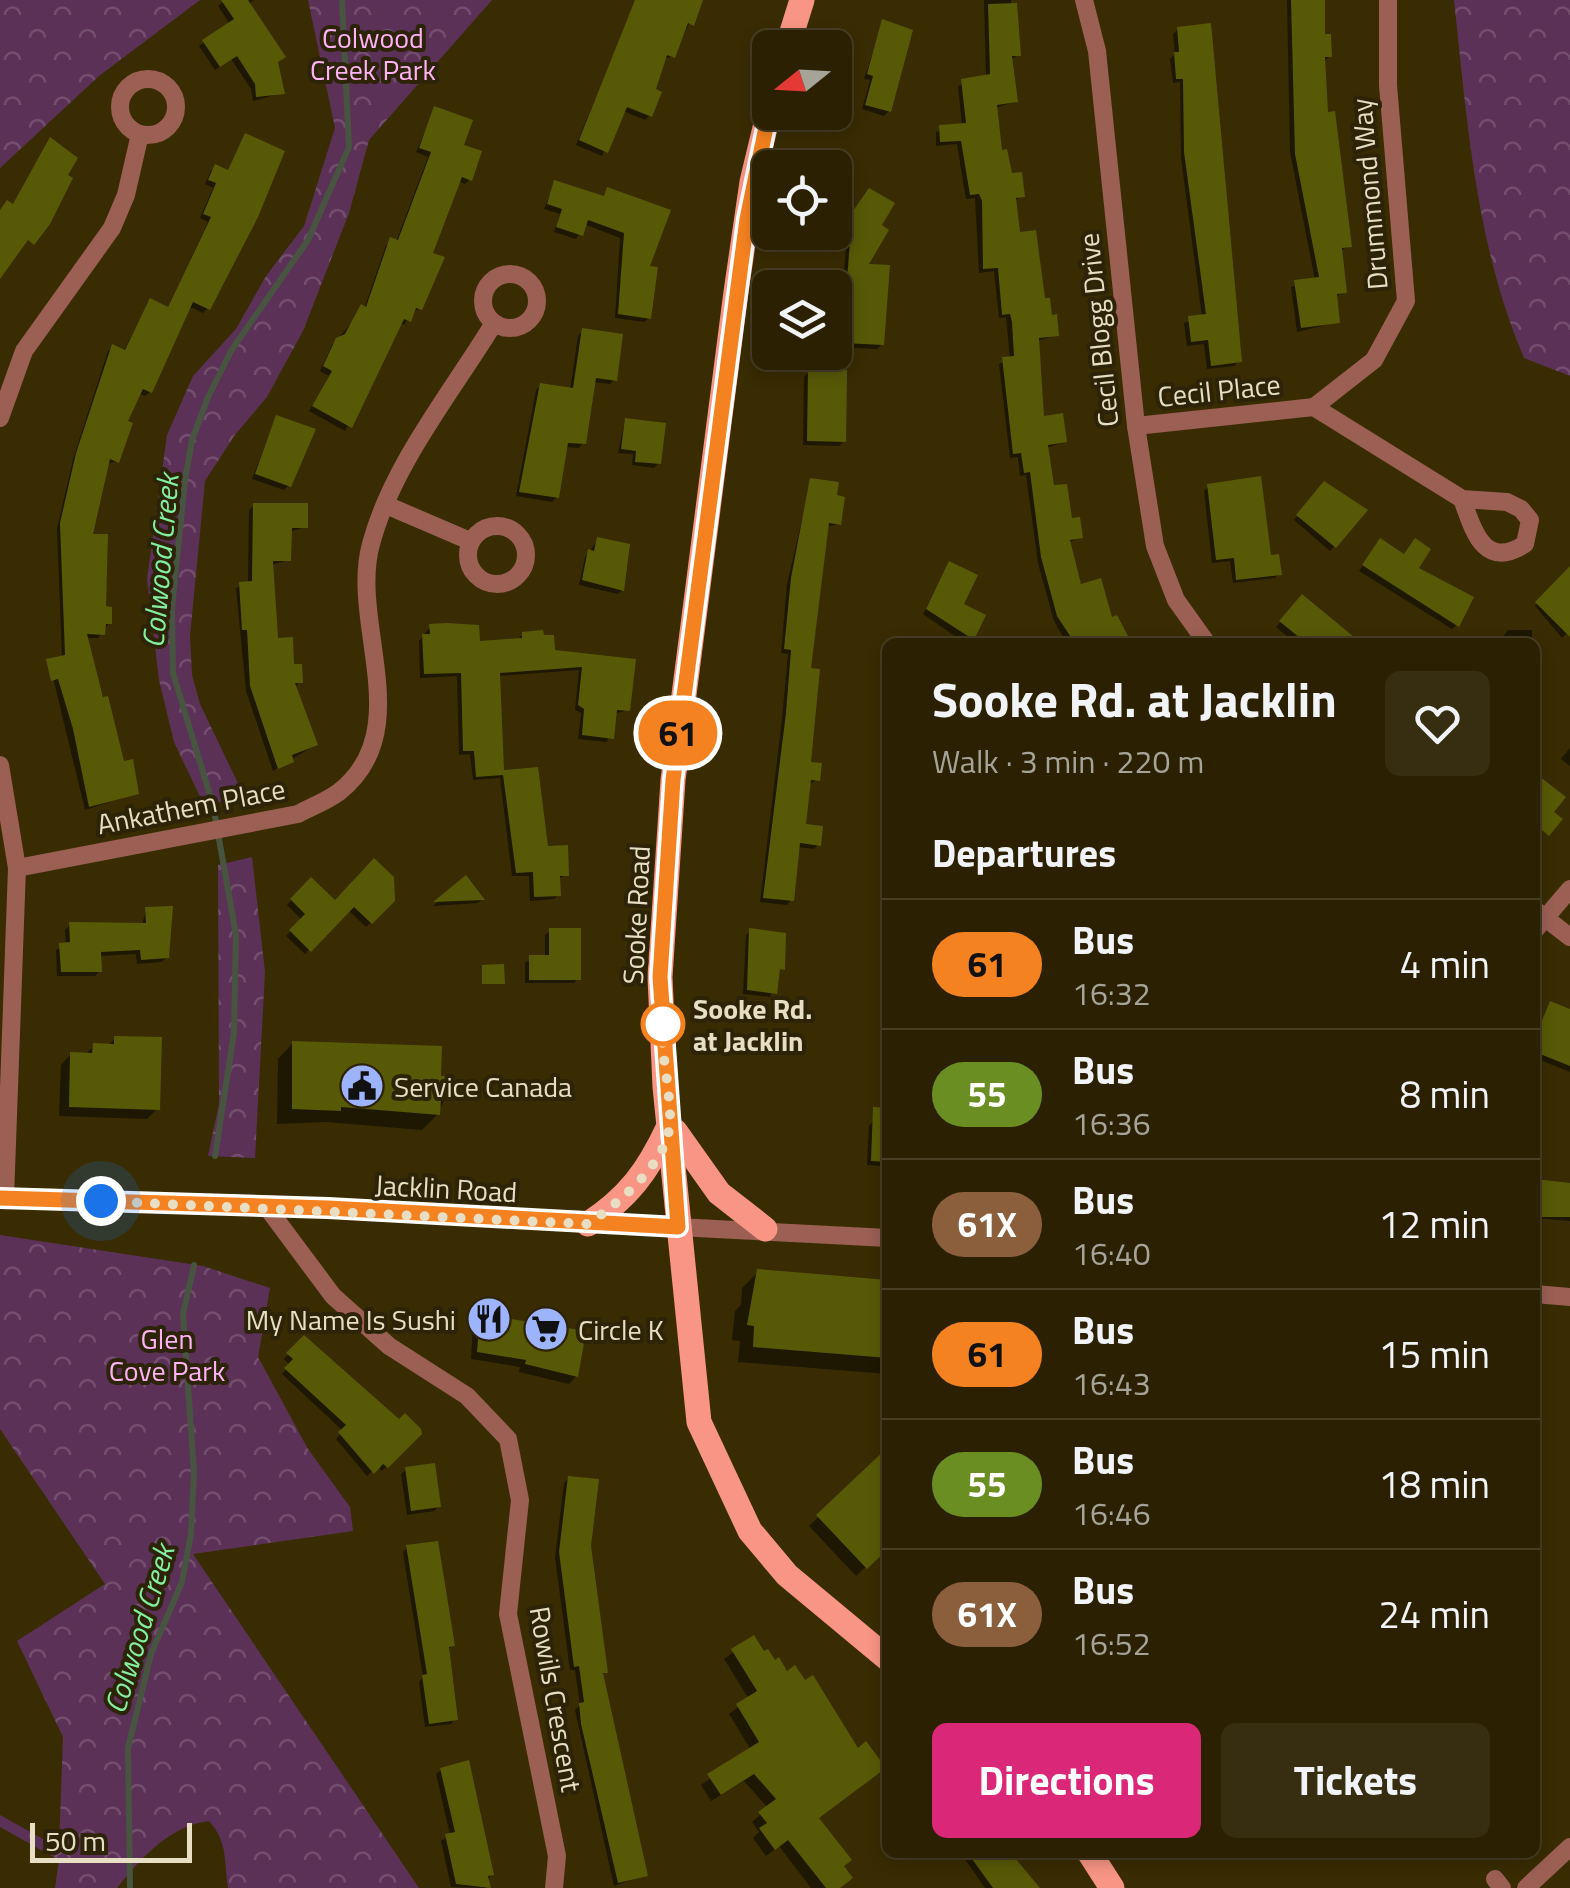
<!DOCTYPE html>
<meta charset="utf-8">
<style>
body{margin:0;font-family:"Titillium Web",sans-serif;background:#372e11;color:#f1f3f6;height:100vh;display:flex;flex-direction:column;font-size:38px;white-space:nowrap}
*{box-sizing:border-box;margin:0}
p{font-size:32px;color:#a6a399}
.icon{flex:none;width:55px;height:55px;fill:none;stroke:currentColor;stroke-width:2;stroke-linecap:round;stroke-linejoin:round}
.map{position:relative;flex:1;overflow:hidden}
.details{position:absolute;left:882px;top:638px;width:658px;height:1220px;display:flex;flex-direction:column;background:#2b2102;border-radius:15px;box-shadow:0 5px 15px #0003,0 0 0 2px #473e24}
.details>*{flex:none}
.badge{padding:0 20px;border-radius:32px;font-size:35px;line-height:65px}
.needle{width:65px;rotate:252deg}
.fabs{position:absolute;left:752px;top:30px;display:grid;gap:20px}
.fabs a{display:grid;place-items:center;width:100px;height:100px;border-radius:15px;background:#2b2102;box-shadow:0 5px 15px #0003,0 0 0 2px #473e24;font-size:50px}
.scale{position:absolute;left:30px;bottom:25px;width:162px;box-sizing:border-box;padding-left:10px;border:5px solid #e7dec3;border-top:0;font-size:28px;line-height:35px;white-space:nowrap;color:#e7dec3;-webkit-text-stroke:8px #2c2308;paint-order:stroke}
.you{position:absolute;width:50px;height:50px;margin:-25px;border:8px solid #fff;border-radius:50%;background:#1a73e8;box-shadow:0 0 0 15px #1a73e833}
.map>.badge{position:absolute;translate:-50% -50%;box-shadow:0 0 0 5px #fff}
h2{padding:0 50px;font-size:38px;line-height:90px}
.round{display:grid;place-items:center;flex:none;width:105px;height:105px;border-radius:15px;background:#372e11}
.summary{display:flex;align-items:center;justify-content:space-between;height:170px;padding:0 50px}
h1{font-size:48px;font-weight:700;line-height:75px}
.action{display:flex;gap:20px;margin-top:auto;padding:20px 50px}
.action a{flex:1;height:115px;border-radius:15px;background:#db2777;color:#fff;font-size:40px;font-weight:700;line-height:115px;text-align:center}
.action a+a{background:#372e11;color:#f1f3f6}
ul{padding:0;list-style:none}
li{display:flex;align-items:center;gap:30px;height:130px;padding:0 50px;border-top:2px solid #473e24}
li div{flex:1}
li b{display:block;font-size:38px}
li em{font-style:normal}
li .badge{min-width:110px;font-weight:700;text-align:center}
.map>svg:first-child{display:block}
</style>
<div class="map">
<svg width="1570" height="1888" viewBox="0 0 1570 1888">
<defs>
<pattern id="forest-crowns" width="20" height="18" patternUnits="userSpaceOnUse" patternTransform="scale(2.5)"><rect width="20" height="18" fill="#5c3158"/><path d="M2 6a3 3 0 1 1 6 0M12 15a3 3 0 1 1 6 0" fill="none" stroke="#734e6e"/></pattern>
</defs>
<rect width="100%" height="100%" fill="#392c03"/>
<!-- forest -->
<g fill="url(#forest-crowns)">
<path d="M0,0H200L99,76L0,168Z"/>
<path d="M308,0H492L369,140L349,213L303,331L267,397L234,436L205,481L190,636L192,675L200,704L245,798L204,805L174,742L159,680L147,579L167,435L193,376L236,329L266,276L304,226L335,128Z"/>
<path d="M1454,0H1570V376L1524,358C1476,246 1467,120 1454,0Z"/>
<path d="M252,857L265,972L255,1158L208,1156L219,1104L218,865Z"/>
<path d="M0,1235L203,1266L270,1288L258,1357L308,1449L350,1507L353,1531L193,1554L419,1888H228C224,1861 228,1842 209,1821C169,1826 141,1858 117,1888H55L59,1860L0,1827V1815L59,1848L63,1737L17,1641L105,1584L0,1429Z"/>
</g>
<!-- shadow -->
<g fill="#0007">
<path d="M254,0L248,5L275,63L282,93L253,101L251,89L231,59L215,70L199,46L229,23L218,6L223,2Z"/>
<path d="M637,0H701L673,56L663,59L649,116L645,120L623,111L602,156L576,145Z"/>
<path d="M984,0H1011L1018,55L1010,60L1015,102L994,108L1000,153L1022,196L1014,201L1017,234L1057,335L1037,341L1041,419L1064,442L1046,448L1052,488L1080,537L1068,543L1080,587L1127,640L1132,637L1135,642H1066L1054,621L1038,563L1026,475L1020,476L1018,457L1010,458L999,364L1010,359L1006,317L999,318L994,271L979,273L975,198L966,199L957,144L936,146V132L962,126L958,86L986,77Z"/>
<path d="M1287,0H1322V37L1330,56L1325,60L1326,115L1349,246L1340,251L1345,292L1335,297L1338,322L1297,332L1291,287L1315,280L1290,152Z"/>
<path d="M883,22L889,111L884,116L862,109L870,80L864,79Z"/>
<path d="M1178,29L1239,361L1234,366L1207,369L1204,344L1187,346L1184,323L1202,317L1181,158L1180,82L1173,83L1170,59L1175,54L1173,34Z"/>
<path d="M435,109L461,146L470,179L465,184L458,181L430,254L420,309L412,312L404,325L399,323L345,431L309,411L329,376L320,371L332,345L364,309L386,245L396,242L428,157L416,152Z"/>
<path d="M245,136L208,308L203,313L188,306L150,392L145,396L138,393L124,422L117,461L106,464L90,536L109,623L98,638H86L123,764L137,793L85,810L49,661L62,658L57,529L73,459L108,351L113,347L123,352L150,301L167,309L208,222L200,218L213,188L205,184L211,171L216,167L227,172Z"/>
<path d="M555,182L602,198L608,190L647,268L649,318L644,322L615,318L620,238L584,224L576,239L554,232L560,214L544,209Z"/>
<path d="M865,195L878,226L865,266L882,344L877,349L838,347L846,247L834,240Z"/>
<path d="M583,331L615,379L610,384L593,382L583,443L579,448L565,447L557,497L552,502L516,496L536,390L541,385L570,390L578,336Z"/>
<path d="M809,372L844,441L839,446L803,445L804,377Z"/>
<path d="M276,418L289,485L284,490L252,479Z"/>
<path d="M625,420L659,463L654,468L632,465L633,454L618,453Z"/>
<path d="M811,481L839,524L826,527L808,670V764L818,780L808,784L803,826L818,845L814,849L797,847L791,900L787,905L760,902L782,719L788,654L781,653L787,584Z"/>
<path d="M1209,487L1269,557L1279,574L1275,578L1233,583L1230,561L1212,563L1204,491Z"/>
<path d="M1320,489L1362,513L1330,551L1294,520Z"/>
<path d="M254,505L305,527L289,532V560L271,565L276,640L300,682L294,688L315,745L273,771L246,691L236,588L248,583L249,510Z"/>
<path d="M598,540L622,590L618,594L579,585L585,557Z"/>
<path d="M1376,546L1457,625L1452,629L1359,571Z"/>
<path d="M949,564L961,605L983,616L970,642H953L956,637L923,614Z"/>
<path d="M1564,576L1570,582V630L1562,638L1535,606Z"/>
<path d="M1302,597L1359,642H1294L1276,627Z"/>
<path d="M430,627L478,644L518,639L523,634L553,653L633,661L628,710L614,714L607,742L578,739L581,713L575,710L579,670L498,676L502,773L536,770L546,848L567,875L557,879L558,895L554,899L530,901L529,876H512L500,778L473,780L470,754L459,755L457,676L420,678L419,641Z"/>
<path d="M1508,630H1532V642H1481L1501,639Z"/>
<path d="M1570,748V766L1561,759Z"/>
<path d="M465,879L482,900L478,903L433,906Z"/>
<path d="M311,880L335,903L392,900L366,927L348,910L305,954L286,936L302,920L287,905Z"/>
<path d="M146,910L167,957L162,962L137,964L136,954L99,956L100,971L95,976H57L56,950L66,945L65,930L70,925H142Z"/>
<path d="M550,931L579,978L574,983H525V962L545,957V935Z"/>
<path d="M750,931L784,954L770,997L743,994L746,935Z"/>
<path d="M1550,1004L1570,1031V1072L1535,1058V1036Z"/>
<path d="M116,1038L157,1109L147,1119L59,1116L61,1065L71,1054L85,1055L94,1046H107Z"/>
<path d="M293,1043L439,1078L445,1098L438,1114L422,1130L326,1122L277,1124L278,1059Z"/>
<path d="M873,1121L888,1122V1172H881L882,1166L867,1165L869,1126Z"/>
<path d="M1535,1183L1570,1185V1221L1535,1218Z"/>
<path d="M758,1272L888,1282V1374L738,1362L740,1341L732,1340L735,1311L741,1305L742,1288Z"/>
<path d="M480,1317L576,1376L569,1384L519,1372L520,1367L471,1359L473,1324Z"/>
<path d="M304,1338L399,1422L419,1433L382,1471L377,1466L367,1476L336,1439L343,1431L282,1374L290,1365L284,1359Z"/>
<path d="M888,1451V1546L856,1576L809,1526Z"/>
<path d="M406,1470L439,1506L434,1511L407,1515L401,1474Z"/>
<path d="M569,1478L588,1546L605,1672L601,1676L645,1875L614,1886L575,1710L580,1705L575,1670H570L555,1558L564,1483Z"/>
<path d="M407,1548L452,1646L447,1651L455,1719L451,1724L425,1727L419,1682L423,1677L403,1552Z"/>
<path d="M753,1638L817,1819L842,1867L839,1888H811L779,1846L766,1856L753,1838L759,1832L752,1822L768,1808L744,1781L711,1801L701,1785L751,1750L729,1714L749,1699L724,1659Z"/>
<path d="M441,1770L491,1874L485,1888L451,1887L441,1841L450,1835L436,1774Z"/>
<path d="M960,1852H1011L1036,1888H985Z"/>
</g>
<g fill="none" stroke-linecap="round" stroke-linejoin="round">
<!-- stream -->
<g stroke="#475540" stroke-width="6">
<path d="M215,1156L234,1032L236,935L213,805L173,673L172,608L185,480L192,440L208,397L231,351L308,240L349,147L342,0"/>
<path d="M130,1888L128,1748L151,1654L182,1582L191,1534L194,1472L183,1314L194,1265"/>
</g>
</g>
<!-- building -->
<g fill="#585906">
<path d="M221,0H248L286,57L278,62L285,94L256,97L255,84L237,56L220,67L202,40L234,19Z"/>
<path d="M635,0H703L694,26L688,23L675,58L667,55L656,89L662,92L652,117L627,107L608,153L579,140Z"/>
<path d="M1291,0H1325V34H1331L1332,57H1325L1328,112L1335,111L1352,247L1342,248L1347,293L1337,294L1340,323L1301,328L1294,280L1319,277L1295,154Z"/>
<path d="M1017,3L1021,56H1012L1018,102L997,105L1002,150L1007,149L1012,173L1022,172L1025,197L1016,198L1020,232L1036,230L1045,298H1050L1052,315L1057,314L1059,336L1039,338L1044,416L1063,413L1067,442L1048,445L1054,485L1067,484L1072,518L1080,517L1083,538L1070,540L1081,584L1101,578L1112,617L1117,615L1131,642H1074L1057,616L1041,557L1030,472L1024,473L1021,453L1013,454L1002,357L1014,356L1012,322L1010,314L1002,315L998,268L983,269L982,201L979,194L970,195L961,141L940,142L939,125L966,123L961,79L990,74L988,4Z"/>
<path d="M882,19L913,30L891,112L865,105L873,76L867,74Z"/>
<path d="M1211,23L1242,362L1211,366L1208,340L1191,342L1188,316L1206,314L1184,152L1183,79H1176L1174,52H1179L1177,27Z"/>
<path d="M434,106L473,120L464,145L482,151L472,181L462,177L433,253L445,257L422,310L416,308L411,322L404,319L352,428L312,406L332,371L323,366L336,338L345,334L361,304L366,307L390,237L398,240L431,152L419,148Z"/>
<path d="M245,133L285,151L258,217L210,310L193,302L152,393L143,389L128,421L133,423L119,463L110,459L93,534H108L106,606L112,607V624H106L105,635L87,634L103,697L108,696L124,761L133,759L139,794L89,807L73,729L58,679L51,681L46,659L65,655L60,523L76,453L112,344L125,350L150,298L168,307L211,217L203,214L216,183L208,180L215,164L228,170Z"/>
<path d="M50,137L78,158L68,175L73,178L50,224L34,245L28,240L0,279V210L7,200L13,204Z"/>
<path d="M554,180L604,196L607,187L671,210L650,266L658,267L651,319L618,314L624,233L588,220L583,236L556,227L562,209L547,204Z"/>
<path d="M869,188L895,203L882,225L889,230L869,264L890,265L884,345L842,343L850,242L837,234Z"/>
<path d="M582,328L623,334L617,381L596,378L586,444L568,443L559,498L519,492L540,383L573,388Z"/>
<path d="M808,369L847,370L846,442L807,441Z"/>
<path d="M276,415L316,429L291,487L255,474Z"/>
<path d="M625,418L666,423L661,464L635,462L636,451L621,449Z"/>
<path d="M1261,476L1271,555L1279,554L1282,575L1236,580L1234,558L1216,560L1207,484Z"/>
<path d="M810,478L839,482L837,495L845,497L841,525L829,523L811,668L820,669L811,762L822,763L820,781L811,780L806,824L823,826L821,846L800,843L794,901L763,898L786,713L791,650L784,649L791,578Z"/>
<path d="M1324,481L1368,510L1336,548L1296,515Z"/>
<path d="M253,503H308V528H292L291,561H273L278,638L293,637L294,664H302L303,683H295L318,745L292,755L294,762L278,769L250,686L247,630H242L239,582L252,581Z"/>
<path d="M597,537L630,544L624,591L582,580L588,549L594,551Z"/>
<path d="M1380,538L1404,554L1415,538L1431,549L1419,568L1474,597L1459,627L1362,565Z"/>
<path d="M949,561L978,575L964,604L986,615L974,640L926,609Z"/>
<path d="M1570,566V637L1535,602Z"/>
<path d="M1302,594L1360,642H1305L1279,621Z"/>
<path d="M447,623L479,625L480,641L522,638V632L543,630L544,635H554L555,650L636,659L630,711L617,710L614,739L582,735L584,709L578,705L582,667L500,673L504,770L538,767L548,846L568,845L569,876H560L561,896L534,897L533,872L516,873L503,775L476,777L474,751H463L461,673L424,674L422,634H430L429,624Z"/>
<path d="M1535,773L1566,797L1554,812L1563,819L1549,836L1541,829L1535,836Z"/>
<path d="M374,858L394,877L395,901L372,924L354,907L311,952L289,930L305,914L290,899L311,877L335,900Z"/>
<path d="M466,875L485,900L433,902Z"/>
<path d="M173,906L169,958L141,960L140,950L101,952L102,972H61L59,943L70,942L69,922L146,923L145,907Z"/>
<path d="M549,928H581V980H529V955H549Z"/>
<path d="M749,928L786,933L785,970L780,969L777,994L747,990Z"/>
<path d="M504,964L505,984H482V965Z"/>
<path d="M1550,1001L1570,1009V1066L1535,1052V1038Z"/>
<path d="M114,1036L162,1037L160,1110L69,1107L70,1052L92,1053L93,1043L114,1044Z"/>
<path d="M292,1041L442,1046L441,1076H448L447,1099H441L440,1115L341,1107V1111L292,1109Z"/>
<path d="M873,1107L888,1108V1162L871,1161Z"/>
<path d="M1535,1179L1570,1183V1217H1535Z"/>
<path d="M757,1269L888,1280V1358L753,1347L754,1326L747,1325Z"/>
<path d="M480,1314L586,1331L578,1377L525,1364L526,1360L477,1352Z"/>
<path d="M304,1335L399,1419L405,1413L421,1429L422,1434L388,1468L383,1464L374,1474L338,1432L346,1425L284,1368L293,1359L286,1353Z"/>
<path d="M888,1447V1549L867,1569L816,1515Z"/>
<path d="M435,1463L441,1507L411,1511L405,1467Z"/>
<path d="M568,1476L599,1479L591,1546L608,1673H603L648,1876L618,1883L581,1724L579,1703L584,1702L579,1666L574,1667L559,1552Z"/>
<path d="M438,1541L455,1646L449,1647L458,1720L429,1724L422,1675L427,1674L406,1545Z"/>
<path d="M754,1635L764,1651L768,1649L775,1660L779,1657L787,1671L795,1665L805,1680L813,1675L858,1748L866,1741L886,1768L819,1818L852,1860L844,1866L853,1878L840,1888H826L788,1840L775,1850L759,1828L767,1823L758,1812L776,1799L754,1774L721,1795L707,1774L759,1742L736,1704L757,1691L731,1649Z"/>
<path d="M469,1760L494,1875L488,1876L491,1888L456,1884L445,1834L455,1832L440,1768Z"/>
<path d="M967,1852H1010L1040,1888H993Z"/>
</g>
<g fill="none" stroke-linecap="round" stroke-linejoin="round">
<!-- minor -->
<g stroke="#9b5f54" stroke-width="18">
<path d="M1084,0L1097,51L1136,426L1155,546L1176,600L1206,642"/>
<circle cx="148" cy="107" r="28"/>
<circle cx="510" cy="301" r="27"/>
<path d="M1314,407L1374,360L1406,301L1388,85V0"/>
<path d="M0,418L24,351L112,228L126,195L140,134"/>
<path d="M1136,426L1314,407L1462,499L1507,502L1521,509L1530,520L1525,544C1484,570 1474,532 1462,499"/>
<path d="M386,505L470,541"/>
<circle cx="497" cy="555" r="29"/>
<path d="M0,765L17,868L5,1198"/>
<path d="M17,868L298,814C311,807 327,801 339,792C418,730 349,623 371,544C392,465 452,392 494,323"/>
<path d="M1535,910L1570,937"/>
<path d="M1535,930L1570,889"/>
<path d="M266,1206L333,1296L389,1346L467,1396L508,1439L520,1500L508,1614L557,1856L554,1888"/>
<path d="M678,1227L888,1238"/>
<path d="M1535,1294L1570,1297"/>
<path d="M1495,1879L1502,1888"/>
<path d="M1526,1888L1570,1847"/>
</g>
<!-- secondary -->
<path stroke="#d87868" stroke-width="20" d="M0,1198L328,1208L678,1227"/>
<!-- primary -->
<g stroke="#f89584" stroke-width="25">
<path d="M787,48L802,0"/>
<path d="M770,107L752,182L736,292L673,780L660,977L665,1087L699,1422L750,1531L787,1575L888,1659"/>
<path d="M675,1131L719,1193L765,1229"/>
<path d="M588,1224C628,1198 648,1171 668,1128"/>
<path d="M1089,1852L1112,1888"/>
</g>
</g>
<g fill="none" stroke-linecap="round" stroke-linejoin="round">
<defs>
<path id="line" d="M0,1198L328,1208L678,1227L660,977L673,780L747,219L770,108"/>
</defs>
<!-- line casing -->
<use href="#line" stroke="#fff" stroke-width="22"/>
<!-- line -->
<use href="#line" stroke="#f58220" stroke-width="15"/>
<!-- walk -->
<path stroke="#e7dec3" stroke-width="10" stroke-dasharray="0 18" d="M101,1201L588,1224C619,1203 669,1162 670,1121C671,1091 659,1044 663,1024"/>
</g>
<!-- icons -->
<defs>
<symbol id="civic-disc" viewBox="-11 -11 22 22"><circle r="9.5" fill="#9db4fd" stroke="#2c2308"/><path d="M-.6-6.5H3V-4.5H.6V-3L4-1V1h2V6H-6V1h2V-1L-.6-3ZM-1.2 2.5V6h2.4V2.5Z" fill="#111"/></symbol>
<symbol id="restaurant-disc" viewBox="-11 -11 22 22"><circle r="9.5" fill="#9db4fd" stroke="#2c2308"/><path d="M-5-6h1v4h1v-4h1v4h1v-4h1v5L-1.5 .5V6h-2V.5L-5-1ZM5-6V6H3V1.5H1.5Q1.5-4 5-6Z" fill="#111"/></symbol>
<symbol id="supermarket-disc" viewBox="-11 -11 22 22"><circle r="9.5" fill="#9db4fd" stroke="#2c2308"/><path d="M-6-5.5h2.5l.6 2H6L4.5 2H-2.5L-4.4-4H-6ZM-1.5 3.2a1.3 1.3 0 1 0 .1 0ZM3 3.2a1.3 1.3 0 1 0 .1 0Z" fill="#111"/></symbol>
</defs>
<g fill-rule="evenodd">
<use href="#civic-disc" x="337" y="1061" width="50" height="50"/>
<use href="#restaurant-disc" x="464" y="1294" width="50" height="50"/>
<use href="#supermarket-disc" x="521" y="1304" width="50" height="50"/>
</g>
<!-- markers -->
<circle fill="#fff" stroke="#f58220" stroke-width="5" cx="663" cy="1024" r="20"/>
<g text-anchor="middle" dominant-baseline="central" stroke-width="8" stroke-linejoin="round" paint-order="stroke">
<!-- park labels -->
<g font-size="28" fill="#feb3f5" stroke="#2c2308">
<text x="373" y="37">Colwood<tspan x="373" dy="32">Creek Park</tspan></text>
<text x="167" y="1338">Glen<tspan x="167" dy="32">Cove Park</tspan></text>
</g>
<!-- street labels -->
<g font-size="28" fill="#e7dec3" stroke="#2c2308">
<text transform="translate(1369 194) rotate(-95)">Drummond Way</text>
<text transform="translate(1098 330) rotate(-96)">Cecil Blogg Drive</text>
<text transform="translate(1219 390) rotate(-6)">Cecil Place</text>
<text transform="translate(191 806) rotate(-11)">Ankathem Place</text>
<text transform="translate(636 915) rotate(-87)">Sooke Road</text>
<text transform="translate(446 1188) rotate(3)">Jacklin Road</text>
<text transform="translate(556 1699) rotate(80)">Rowils Crescent</text>
</g>
<!-- stop labels -->
<g font-size="28" font-weight="bold" fill="#e7dec3" stroke="#2c2308" text-anchor="start">
<text x="693" y="1008">Sooke Rd.<tspan x="693" dy="32">at Jacklin</tspan></text>
</g>
<!-- poi labels -->
<g font-size="28" fill="#e7dec3" stroke="#2c2308" text-anchor="start">
<text x="394" y="1086">Service Canada</text>
<text x="456" y="1319" text-anchor="end">My Name Is Sushi</text>
<text x="578" y="1329">Circle K</text>
</g>
<!-- water labels -->
<g font-size="30" font-style="italic" fill="#83ef9f" stroke="#2c2308">
<text transform="translate(160 561) rotate(-85)">Colwood Creek</text>
<text transform="translate(139 1629) rotate(-73)">Colwood Creek</text>
</g>
</g>
</svg>
<div class="fabs">
<a><svg class="needle" viewBox="-14 -14 28 28"><path d="M0-13l5 13h-10z" fill="#e53935"/><path d="M0 13l5-13h-10z" fill="#a6a399"/></svg></a>
<a><svg class="icon" aria-label="locate" viewBox="0 0 24 24"><circle cx="12" cy="12" r="6"/><path d="M12 2v4M12 18v4M2 12h4M18 12h4"/></svg></a>
<a><svg class="icon" aria-label="layers" viewBox="0 0 24 24"><path d="M12 4l9 5-9 5-9-5zM3 14l9 5 9-5"/></svg></a>
</div>
<div class="scale">50 m</div>
<div class="you" style="left:101px;top:1201px"></div>
<b class="badge" style="left:678px;top:733px;background:#f58220;color:#111">61</b>
<section class="details">
<div class="summary"><div><h1>Sooke Rd. at Jacklin</h1><p>Walk · 3 min · 220 m</p></div><a class="round"><svg class="icon" aria-label="heart" viewBox="0 0 24 24"><path d="M12 20l-8-8c-3-5 5-10 8-4 3-6 11-1 8 4z"/></svg></a></div>
<h2>Departures</h2>
<ul>
<li><span class="badge" style="background:#f58220;color:#111">61</span><div><b>Bus</b><p>16:32</p></div><em>4 min</em></li>
<li><span class="badge" style="background:#6b8e23;color:#fff">55</span><div><b>Bus</b><p>16:36</p></div><em>8 min</em></li>
<li><span class="badge" style="background:#8b5e3c;color:#fff">61X</span><div><b>Bus</b><p>16:40</p></div><em>12 min</em></li>
<li><span class="badge" style="background:#f58220;color:#111">61</span><div><b>Bus</b><p>16:43</p></div><em>15 min</em></li>
<li><span class="badge" style="background:#6b8e23;color:#fff">55</span><div><b>Bus</b><p>16:46</p></div><em>18 min</em></li>
<li><span class="badge" style="background:#8b5e3c;color:#fff">61X</span><div><b>Bus</b><p>16:52</p></div><em>24 min</em></li>
</ul>
<div class="action"><a>Directions</a><a>Tickets</a></div>
</section>
</div>
